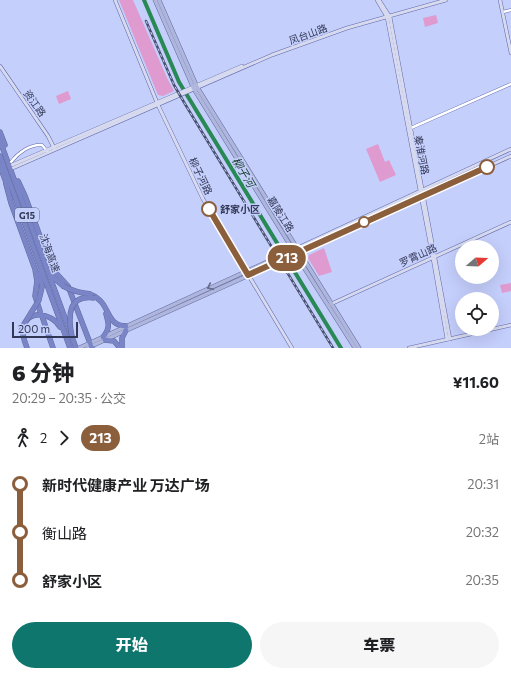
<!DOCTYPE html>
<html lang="zh">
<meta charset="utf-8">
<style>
body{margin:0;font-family:Commissioner,"Noto Sans SC",sans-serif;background:#f6f6f6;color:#202124;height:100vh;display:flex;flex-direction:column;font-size:15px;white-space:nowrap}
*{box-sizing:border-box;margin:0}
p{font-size:13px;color:#757577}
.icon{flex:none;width:22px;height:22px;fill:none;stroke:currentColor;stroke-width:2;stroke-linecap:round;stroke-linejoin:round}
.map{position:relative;height:348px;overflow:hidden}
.drawer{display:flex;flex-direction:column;background:#fff;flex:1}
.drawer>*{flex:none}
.badge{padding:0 8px;border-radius:13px;font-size:14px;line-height:26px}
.needle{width:26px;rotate:71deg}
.fabs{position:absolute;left:455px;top:240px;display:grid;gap:8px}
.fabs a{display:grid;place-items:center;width:44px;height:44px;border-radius:50%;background:#fff;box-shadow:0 4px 16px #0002;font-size:20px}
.scale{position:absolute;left:12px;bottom:10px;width:66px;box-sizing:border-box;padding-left:4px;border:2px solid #313754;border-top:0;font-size:11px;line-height:14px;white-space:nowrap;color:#313754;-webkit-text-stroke:3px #c5cffc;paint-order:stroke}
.map>.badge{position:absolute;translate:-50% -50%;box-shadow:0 0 0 2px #fff}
.legs{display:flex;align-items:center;gap:6px;height:44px;padding:0 12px;font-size:13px}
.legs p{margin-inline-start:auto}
.summary{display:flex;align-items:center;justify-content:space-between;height:68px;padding:0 12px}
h1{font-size:22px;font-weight:800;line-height:30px}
.primary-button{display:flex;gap:8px;margin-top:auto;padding:8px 12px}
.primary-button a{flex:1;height:46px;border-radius:24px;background:#0f766e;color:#fff;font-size:16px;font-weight:800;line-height:46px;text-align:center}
.primary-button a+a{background:#f6f6f6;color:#202124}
ul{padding:0 12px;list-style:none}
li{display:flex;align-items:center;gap:14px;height:48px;font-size:15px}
li i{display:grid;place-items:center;width:6px;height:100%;margin:0 5px;background:currentColor}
li i::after{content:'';width:10px;height:10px;margin:-5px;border:3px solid;border-radius:50%;background:#fff}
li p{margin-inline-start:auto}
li:first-child i{background:linear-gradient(#0000 50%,currentColor 0)}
li:last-child i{background:linear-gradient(currentColor 50%,#0000 0)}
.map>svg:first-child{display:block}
</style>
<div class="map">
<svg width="511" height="348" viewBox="0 0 511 348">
<rect width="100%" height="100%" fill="#c5cffc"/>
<!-- park -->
<g fill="#df9acf">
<path d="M119,0H133L167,78L174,91L163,96L158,95Z"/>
<path d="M436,15L438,23L425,27L423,18Z"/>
<path d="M68,91L71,99L59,104L56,96Z"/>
<path d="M378,144L385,162L389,160L396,175L380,182L366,149Z"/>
<path d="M324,248L332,272L319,276L308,258L309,255Z"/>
<path d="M511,283V291L502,293L500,285Z"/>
</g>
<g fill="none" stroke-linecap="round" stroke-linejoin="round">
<!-- river -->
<path stroke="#298955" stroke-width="4" d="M144,0L179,82L341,348"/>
<defs>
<g id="street">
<path d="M503,12L511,10"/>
<path d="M411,128L511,84"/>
<path d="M11,162C18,153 30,144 42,145L47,151"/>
</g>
<g id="secondary">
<path d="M115,0L158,105L203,199L292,348"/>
<path d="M377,0L387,17L434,264L447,339"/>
<path d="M379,0L390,17L450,339"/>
<path d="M500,0L511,53"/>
<path d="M0,66L48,136L54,148"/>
<path d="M12,165L242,66"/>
<path d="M13,168L272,55L347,28L446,0"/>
<path d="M293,250L511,149"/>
<path d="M299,253L511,156"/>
<path d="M331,304L511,222"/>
<path d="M409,348L511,325"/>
</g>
<g id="primary">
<path d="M155,0L194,89L298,258L355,348"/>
<path d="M159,0L197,87L359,348"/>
<path d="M79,348L293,250"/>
<path d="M87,348L296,254"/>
</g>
<g id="highway">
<path d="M0,132L5,145"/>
<path d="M0,141L76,348"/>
<path d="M0,156L70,348"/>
<path d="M0,166L7,185"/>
<path d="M18,181L25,196L47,255L55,272L68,286L90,343"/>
<path d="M6,184L11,203L35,269L37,281L35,296L40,311"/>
<path d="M49,270L54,278L63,286"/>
<path d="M92,295C111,303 105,326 126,326"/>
<path d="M39,300L42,287L40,273"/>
<path d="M42,316L53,348"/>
<path d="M103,337C110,329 109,324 106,314"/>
<path d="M105,340L114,341L120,348"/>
<path d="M91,346L92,348"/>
<path d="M27,348C25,342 22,336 23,329C27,309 51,312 60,327"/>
<path d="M122,348V338L126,330"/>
</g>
</defs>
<!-- street casing -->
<use href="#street" stroke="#5e69ad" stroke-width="3.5"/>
<!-- secondary casing -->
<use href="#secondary" stroke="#5e69ad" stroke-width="4"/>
<!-- primary casing -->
<use href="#primary" stroke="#606a9f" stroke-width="4.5"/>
<!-- highway casing -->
<use href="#highway" stroke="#606a9f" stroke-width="5.5"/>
<!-- street -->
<use href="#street" stroke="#fff" stroke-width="2.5"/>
<!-- secondary -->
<use href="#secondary" stroke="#d7daee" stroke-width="3"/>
<!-- primary -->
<use href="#primary" stroke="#afb6dd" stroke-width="3.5"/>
<!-- highway -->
<use href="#highway" stroke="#7985c7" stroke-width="4.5"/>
<defs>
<path id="rail" d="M146,21L174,85L185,104L333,348"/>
</defs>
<!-- rail casing -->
<use href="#rail" stroke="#49506f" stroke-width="2.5"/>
<!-- rail -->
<use href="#rail" stroke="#c5cffc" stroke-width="1" stroke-dasharray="3" stroke-linecap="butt"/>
<defs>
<g id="highway-bridge">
<path d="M63,286C72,291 80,293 91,294"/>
<path d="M21,329L39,300"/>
<path d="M72,337C68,317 67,294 95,298"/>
</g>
</defs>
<!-- highway-bridge casing -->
<use href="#highway-bridge" stroke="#606a9f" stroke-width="5.5" stroke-linecap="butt"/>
<!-- highway-bridge -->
<use href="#highway-bridge" stroke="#7985c7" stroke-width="4.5"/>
</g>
<!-- one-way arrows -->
<defs><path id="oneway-chevron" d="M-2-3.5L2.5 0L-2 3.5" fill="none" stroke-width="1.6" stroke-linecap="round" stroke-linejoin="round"/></defs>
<use stroke="#636a8b" href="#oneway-chevron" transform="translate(210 287) rotate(155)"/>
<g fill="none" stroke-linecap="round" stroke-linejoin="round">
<defs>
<path id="line-1" d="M209,209L248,275L487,167"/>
</defs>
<!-- line-1 casing -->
<use href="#line-1" stroke="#fff" stroke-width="9"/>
<!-- line-1 -->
<use href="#line-1" stroke="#8b5e3c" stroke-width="6"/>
</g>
<!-- markers -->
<g fill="#fff" stroke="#8b5e3c" stroke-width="2">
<circle cx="487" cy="167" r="7"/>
<circle cx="209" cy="209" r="7"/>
<circle cx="364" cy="222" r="5"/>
</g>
<g text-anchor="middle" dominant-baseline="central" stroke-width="3" stroke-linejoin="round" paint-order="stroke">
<!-- shield labels -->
<rect fill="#c5cffc" stroke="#5d6586" stroke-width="1" x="15" y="208" width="24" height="14" rx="3"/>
<g font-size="9" font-weight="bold" fill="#313754">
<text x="27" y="215">G15</text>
</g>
<!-- street labels -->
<g font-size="10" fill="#313754" stroke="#c5cffc">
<text transform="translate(308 34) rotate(-20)">凤台山路</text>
<text transform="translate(35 103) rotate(54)">资江路</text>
<text transform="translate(422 155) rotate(79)">秦淮河路</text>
<text transform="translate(201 176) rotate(64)">柳子河路</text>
<text transform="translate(281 214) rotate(58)">嘉陵江路</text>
<text transform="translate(50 253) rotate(70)">沈海高速</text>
<text transform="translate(418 255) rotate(-25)">罗霄山路</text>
</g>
<!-- stop labels -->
<g font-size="10" font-weight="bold" fill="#313754" stroke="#c5cffc" text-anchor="start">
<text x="220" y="209">舒家小区</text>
</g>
<!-- water labels -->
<g font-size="11" font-style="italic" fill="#113922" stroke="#c5cffc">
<text transform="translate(244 172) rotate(59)">柳子河</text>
</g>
</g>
</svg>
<div class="fabs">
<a><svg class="needle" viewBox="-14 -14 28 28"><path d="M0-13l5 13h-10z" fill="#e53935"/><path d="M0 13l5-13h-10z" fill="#757577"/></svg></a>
<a><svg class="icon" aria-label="locate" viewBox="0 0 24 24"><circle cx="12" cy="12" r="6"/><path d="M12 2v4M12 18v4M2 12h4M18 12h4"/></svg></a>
</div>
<div class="scale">200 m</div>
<b class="badge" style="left:287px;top:258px;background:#8b5e3c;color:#fff">213</b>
</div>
<section class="drawer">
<div class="summary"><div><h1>6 分钟</h1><p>20:29 – 20:35 · 公交</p></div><b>¥11.60</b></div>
<div class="legs"><svg class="icon" aria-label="walk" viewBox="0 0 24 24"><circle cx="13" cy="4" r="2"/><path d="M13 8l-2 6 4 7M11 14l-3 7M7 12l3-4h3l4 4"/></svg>2<svg class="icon" aria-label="forward" viewBox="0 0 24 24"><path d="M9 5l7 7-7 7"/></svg><b class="badge" style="background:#8b5e3c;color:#fff">213</b><p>2站</p></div>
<ul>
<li><i style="color:#8b5e3c"></i><b>新时代健康产业 万达广场</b><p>20:31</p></li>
<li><i style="color:#8b5e3c"></i><span>衡山路</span><p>20:32</p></li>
<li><i style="color:#8b5e3c"></i><b>舒家小区</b><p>20:35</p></li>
</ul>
<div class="primary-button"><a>开始</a><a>车票</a></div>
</section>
